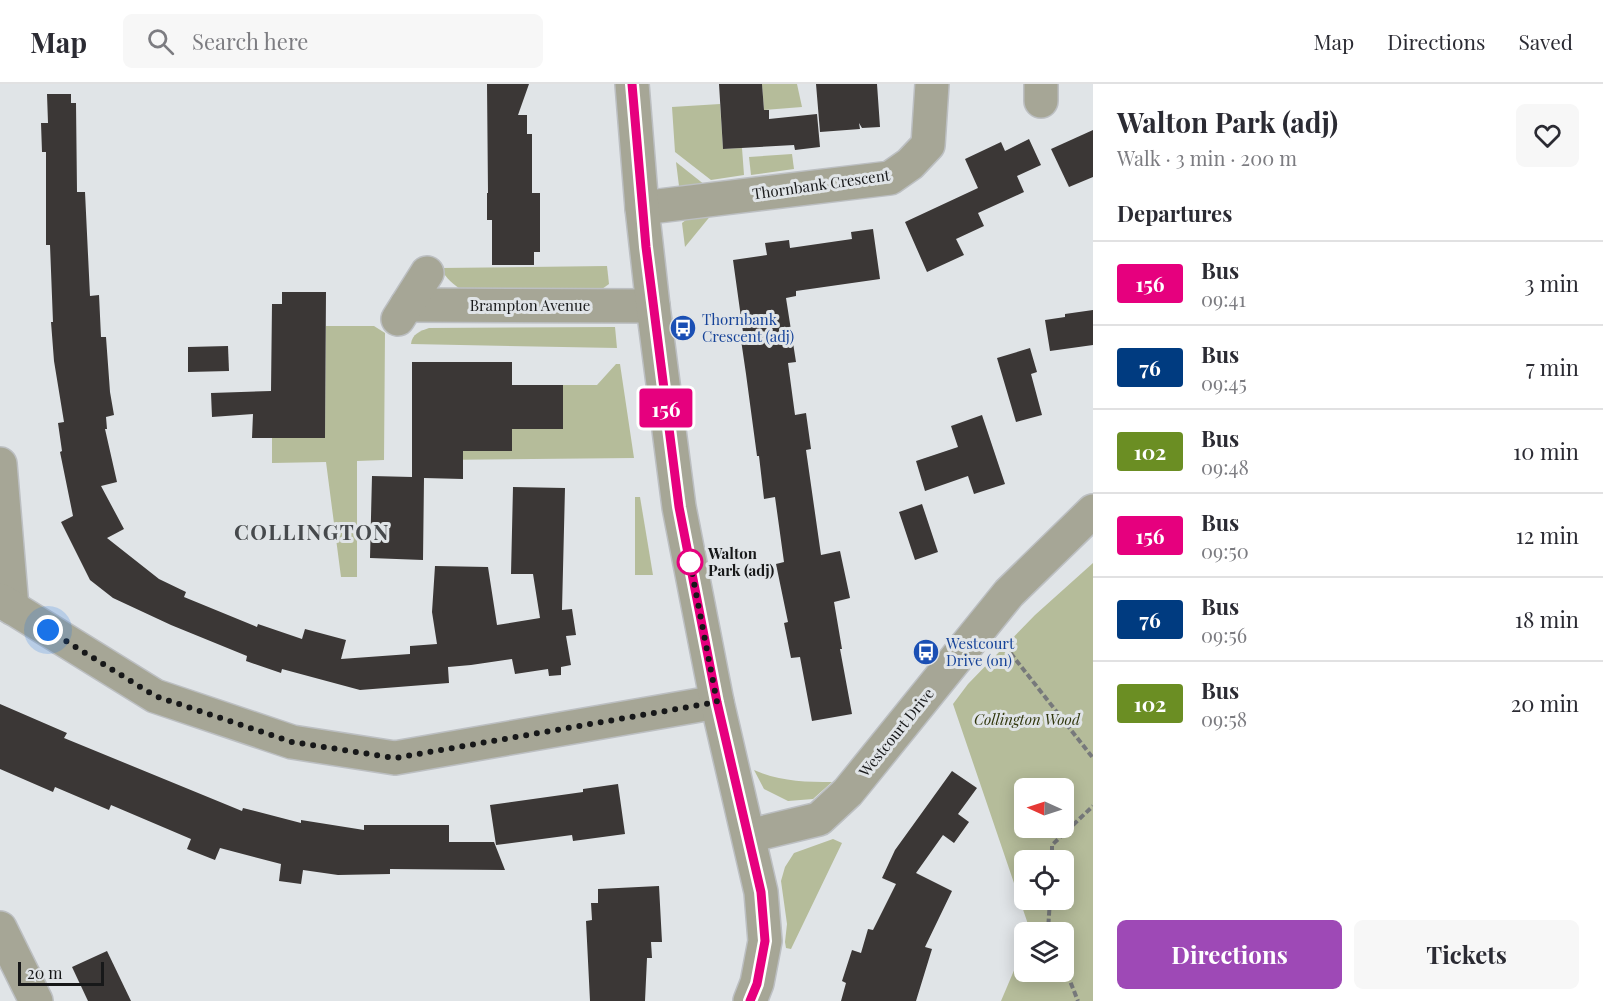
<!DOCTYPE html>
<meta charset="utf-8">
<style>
body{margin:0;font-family:"Playfair Display",serif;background:#f7f7f7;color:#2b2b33;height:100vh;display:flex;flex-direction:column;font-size:22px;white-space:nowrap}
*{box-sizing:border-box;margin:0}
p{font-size:20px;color:#7c7c81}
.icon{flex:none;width:33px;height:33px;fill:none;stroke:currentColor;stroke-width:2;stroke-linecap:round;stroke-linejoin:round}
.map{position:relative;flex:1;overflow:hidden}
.details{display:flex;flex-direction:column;background:#fff;width:510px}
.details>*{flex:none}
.badge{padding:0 12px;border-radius:4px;font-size:21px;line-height:39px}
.needle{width:39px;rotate:273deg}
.controls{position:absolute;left:1014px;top:694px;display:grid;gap:12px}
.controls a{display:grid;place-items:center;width:60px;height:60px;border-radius:9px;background:#fff;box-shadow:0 3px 15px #0003;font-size:30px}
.scale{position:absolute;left:18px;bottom:15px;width:86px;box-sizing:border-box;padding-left:6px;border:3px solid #171819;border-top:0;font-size:16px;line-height:21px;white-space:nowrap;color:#171819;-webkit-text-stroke:4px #e0e4e7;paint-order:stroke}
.you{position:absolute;width:30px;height:30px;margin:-15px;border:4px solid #fff;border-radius:50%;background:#1a73e8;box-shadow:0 0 0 9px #1a73e833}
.map>.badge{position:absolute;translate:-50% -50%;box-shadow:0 0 0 3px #fff}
h2{padding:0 24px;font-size:22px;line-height:54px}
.round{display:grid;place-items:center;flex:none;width:63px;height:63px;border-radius:9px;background:#f7f7f7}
.overview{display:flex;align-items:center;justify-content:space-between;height:102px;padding:0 24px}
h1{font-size:28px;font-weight:700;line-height:45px}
.action{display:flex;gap:12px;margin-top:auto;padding:12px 24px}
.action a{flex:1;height:69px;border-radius:9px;background:#9e49b6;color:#fff;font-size:24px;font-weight:700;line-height:69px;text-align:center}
.action a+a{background:#f7f7f7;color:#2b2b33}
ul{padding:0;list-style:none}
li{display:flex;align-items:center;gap:18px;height:84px;padding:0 24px;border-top:2px solid #e1e1e2}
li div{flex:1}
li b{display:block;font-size:22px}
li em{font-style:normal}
li .badge{min-width:66px;font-weight:700;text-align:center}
header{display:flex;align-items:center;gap:36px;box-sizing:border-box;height:84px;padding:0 30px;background:#fff;border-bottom:2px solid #e1e1e2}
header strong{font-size:28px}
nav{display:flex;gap:33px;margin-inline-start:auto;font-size:21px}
.search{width:420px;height:54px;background:#f7f7f7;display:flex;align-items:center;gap:15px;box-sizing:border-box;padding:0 21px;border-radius:9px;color:#7c7c81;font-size:22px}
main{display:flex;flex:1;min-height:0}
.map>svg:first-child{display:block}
</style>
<header>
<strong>Map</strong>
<div class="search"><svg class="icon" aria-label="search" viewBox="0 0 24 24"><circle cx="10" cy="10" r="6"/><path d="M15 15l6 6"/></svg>Search here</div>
<nav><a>Map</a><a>Directions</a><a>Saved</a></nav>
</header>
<main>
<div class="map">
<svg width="1093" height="917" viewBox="0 0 1093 917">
<rect width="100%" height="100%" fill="#e0e4e7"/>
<!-- green -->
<g fill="#b5bc9a" fill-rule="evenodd">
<path d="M762,0H797L802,23L764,26Z"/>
<path d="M720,20L723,65L742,64L744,91L711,96L675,68L672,23Z"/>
<path d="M792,70L794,85L751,91L749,73Z"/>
<path d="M676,78L710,105L689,107L679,102Z"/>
<path d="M712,130L685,163L682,139L691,132Z"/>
<path d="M607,182L609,200L602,205L593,209L463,207C453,200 446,195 441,184Z"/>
<path d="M326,242H374L385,249L384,376L357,377V493H341L326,378L272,379V341L282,354H325Z"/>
<path d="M615,243L617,264L411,260C412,250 420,247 429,244Z"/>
<path d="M435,278H469V367H511L512,330L563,345V301H597L616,280H620L634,374L435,376Z"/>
<path d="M635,413H640L653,491H635Z"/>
<path d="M1093,479V917H1001L1024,863V888H1064V849H1031L953,620L968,600L1035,531ZM1024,705H1064V744H1024ZM1024,777H1064V816H1024Z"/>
<path d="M754,686C779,697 804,698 832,698L813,715L788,717L764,705Z"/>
<path d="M833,755L842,759L791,865L786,864L785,858L787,840L781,797L785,783L794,769Z"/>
</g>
<!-- building -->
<g fill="#3b3736">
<path d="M487,0H529L518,31H527V50H532V109H540V168H534V181H492V136H487V109H488Z"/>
<path d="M719,0H762L764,26H769V35L817,30L820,63L795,66L794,61L723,65Z"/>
<path d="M816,0H877L880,43L862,44L859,39L860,45L820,48Z"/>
<path d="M47,10H71V19H76L77,108H85L90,212L99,211L101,253H106L110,308L114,331L106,333L107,345H105L117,398L101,402L124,445L107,454L159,495L186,508L184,513L257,543L258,540L302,555L305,545L346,556L341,575L410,570V562L437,560L432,528L435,482L488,483L497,541L540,534L533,490H511L513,403L565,404L562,526L572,525L576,551L566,552L571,581L561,583V591L549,592L548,585L515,590L512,575L471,581L448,583L449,599L360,606L282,585L281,589L246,577L247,572L171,541L113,514L90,496L61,438L73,432L60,368L62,367L58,339L64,338L54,277L51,238H53L50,161H46V68H42L41,39H48Z"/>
<path d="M1093,46V93L1069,103L1051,65Z"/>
<path d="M1029,55L1041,81L1017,92L1024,108L978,129L984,142L956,155L964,171L927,188L905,138L978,104L965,75L1001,58L1005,67Z"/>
<path d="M873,145L880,195L796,207V212L786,214L796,278L788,279L795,331L806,329L811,365L806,366L821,471L840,467L850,514L834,518L842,565H840L852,630L812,637L800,573L791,574L784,539L788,538L776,480L784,478L775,413L764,415L759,372H757L746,290L740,249L743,248L733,176L767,171L765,159L789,156L790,164L852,155L851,148Z"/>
<path d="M282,208H326L325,354H252L253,330L212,333L211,309L271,307L272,220H282Z"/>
<path d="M1093,226V261L1050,267L1045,236L1065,233V230Z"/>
<path d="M228,262L229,287L188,288V263Z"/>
<path d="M1030,264L1037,288L1031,290L1042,331L1016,338L997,274Z"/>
<path d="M412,278H512V301H563V345H512V367H463V395L424,394L423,476L370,474L372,392L412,393Z"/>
<path d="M982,331L1005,400L974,410L968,392L925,407L916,377L958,363L951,342Z"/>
<path d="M922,420L938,468L915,476L899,428Z"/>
<path d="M0,620L67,649L64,654L242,727L243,724L301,739V736L364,746V741H449V758H494L505,786L390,785V790L338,791L303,786L301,800L279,797L281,780L220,764L215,776L187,765L191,755L111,721L109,726L55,703L53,708L0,685Z"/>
<path d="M952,687L977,704L958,730L969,738L954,759L943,751L916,789L952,807L925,863L932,865L916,917H841L846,899L842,897L852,866L861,869L868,845L873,846L896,800L882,794L895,766Z"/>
<path d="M618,700L625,750L573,757L572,751L496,761L490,721L583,708V705Z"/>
<path d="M659,802L662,858H651L652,874H647L645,917H590L586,837L592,836L591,819H598V805Z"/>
<path d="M107,867L131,917H88L72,883Z"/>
</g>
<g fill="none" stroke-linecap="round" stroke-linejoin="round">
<defs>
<g id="minor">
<path d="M1041,17V0"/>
<path d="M642,124L890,94L910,80L928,61L932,0"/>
<path d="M407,221L653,222"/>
<path d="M398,235L427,189"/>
<path d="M0,380L12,524"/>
<path d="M0,516L155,612L292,658L395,674L717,618"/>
<path d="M0,844L36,917"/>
</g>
<g id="tertiary">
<path d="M632,0L642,124L653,222L679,423L717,618L761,808L765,857L757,899L750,917"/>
<path d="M749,752L819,735L848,708L1009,509L1093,427"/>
</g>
</defs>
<!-- minor casing -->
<use href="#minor" stroke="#bcbfc2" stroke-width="36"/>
<!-- tertiary casing -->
<use href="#tertiary" stroke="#bcbfc2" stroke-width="36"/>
<!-- path -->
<g stroke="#77797b" stroke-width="4" stroke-dasharray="6 3" stroke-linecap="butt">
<path d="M1005,562L1093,674"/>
<path d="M1052,777V761L1093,722"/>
<path d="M1050,849L1048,846L1050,816"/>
<path d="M1064,882L1078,917"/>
</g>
<!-- minor -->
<use href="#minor" stroke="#a6a696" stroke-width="33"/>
<!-- tertiary -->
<use href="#tertiary" stroke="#a6a696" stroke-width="33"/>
</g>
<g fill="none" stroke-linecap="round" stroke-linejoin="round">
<defs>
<path id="line" d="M632,0L646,163L679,423L717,618L761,808L765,857L757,900L750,917"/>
</defs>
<!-- line casing -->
<use href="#line" stroke="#fff" stroke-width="14"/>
<!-- line -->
<use href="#line" stroke="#e6007e" stroke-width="9"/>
<!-- walk -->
<path stroke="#171819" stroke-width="6" stroke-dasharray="0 10.8" d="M48,546L155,612L292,658L395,674L717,618L690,478"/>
</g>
<!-- icons -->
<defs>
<symbol id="bus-disc" viewBox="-11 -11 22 22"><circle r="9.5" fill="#1a4fb4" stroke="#e0e4e7"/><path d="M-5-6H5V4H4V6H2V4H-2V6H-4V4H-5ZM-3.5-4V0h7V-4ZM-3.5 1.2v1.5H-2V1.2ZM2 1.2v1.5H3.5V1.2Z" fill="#fff"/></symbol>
</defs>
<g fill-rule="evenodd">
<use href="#bus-disc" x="668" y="229" width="30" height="30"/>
<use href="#bus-disc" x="911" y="553" width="30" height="30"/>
</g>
<!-- markers -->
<circle fill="#fff" stroke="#e6007e" stroke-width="3" cx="690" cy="478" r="12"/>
<g text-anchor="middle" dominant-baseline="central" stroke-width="6" stroke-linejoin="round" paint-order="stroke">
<!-- street labels -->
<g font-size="15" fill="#171819" stroke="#e0e4e7">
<text transform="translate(821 100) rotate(-8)">Thornbank Crescent</text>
<text x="530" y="221">Brampton Avenue</text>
<text transform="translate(896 648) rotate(-51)">Westcourt Drive</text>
</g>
<!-- transit labels -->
<g font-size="15" fill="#164399" stroke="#e0e4e7" text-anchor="start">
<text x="702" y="235">Thornbank<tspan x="702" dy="17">Crescent (adj)</tspan></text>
<text x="946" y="559">Westcourt<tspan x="946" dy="17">Drive (on)</tspan></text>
</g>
<!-- stop labels -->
<g font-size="15" font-weight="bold" fill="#171819" stroke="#e0e4e7" text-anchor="start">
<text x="708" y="469">Walton<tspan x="708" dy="17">Park (adj)</tspan></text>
</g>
<!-- park labels -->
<g font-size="15" font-style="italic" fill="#31370d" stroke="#e0e4e7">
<text x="1027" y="635">Collington Wood</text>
</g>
<!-- district labels -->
<g font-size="21" font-weight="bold" letter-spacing="1.5" fill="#46494c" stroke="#e0e4e7">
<text x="312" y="447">COLLINGTON</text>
</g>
</g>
</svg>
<div class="controls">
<a><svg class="needle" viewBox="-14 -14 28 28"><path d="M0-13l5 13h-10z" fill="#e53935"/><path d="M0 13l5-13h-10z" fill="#7c7c81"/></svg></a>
<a><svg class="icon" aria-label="locate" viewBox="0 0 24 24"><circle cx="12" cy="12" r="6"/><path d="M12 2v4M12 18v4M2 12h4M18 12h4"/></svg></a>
<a><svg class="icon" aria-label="layers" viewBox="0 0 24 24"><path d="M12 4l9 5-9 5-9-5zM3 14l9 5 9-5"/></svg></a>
</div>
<div class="scale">20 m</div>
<div class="you" style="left:48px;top:546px"></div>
<b class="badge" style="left:666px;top:324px;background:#e6007e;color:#fff">156</b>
</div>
<section class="details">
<div class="overview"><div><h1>Walton Park (adj)</h1><p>Walk · 3 min · 200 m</p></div><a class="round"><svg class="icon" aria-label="heart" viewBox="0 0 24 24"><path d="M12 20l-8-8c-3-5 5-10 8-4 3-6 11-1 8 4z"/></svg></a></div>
<h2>Departures</h2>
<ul>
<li><span class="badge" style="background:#e6007e;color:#fff">156</span><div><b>Bus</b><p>09:41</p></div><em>3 min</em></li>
<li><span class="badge" style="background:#003b80;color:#fff">76</span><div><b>Bus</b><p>09:45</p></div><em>7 min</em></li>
<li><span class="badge" style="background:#6b8e23;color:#fff">102</span><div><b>Bus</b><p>09:48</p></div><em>10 min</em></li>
<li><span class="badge" style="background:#e6007e;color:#fff">156</span><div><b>Bus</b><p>09:50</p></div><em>12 min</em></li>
<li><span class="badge" style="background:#003b80;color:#fff">76</span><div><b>Bus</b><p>09:56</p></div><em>18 min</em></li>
<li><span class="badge" style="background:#6b8e23;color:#fff">102</span><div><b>Bus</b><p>09:58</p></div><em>20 min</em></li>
</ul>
<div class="action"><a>Directions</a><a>Tickets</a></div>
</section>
</main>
